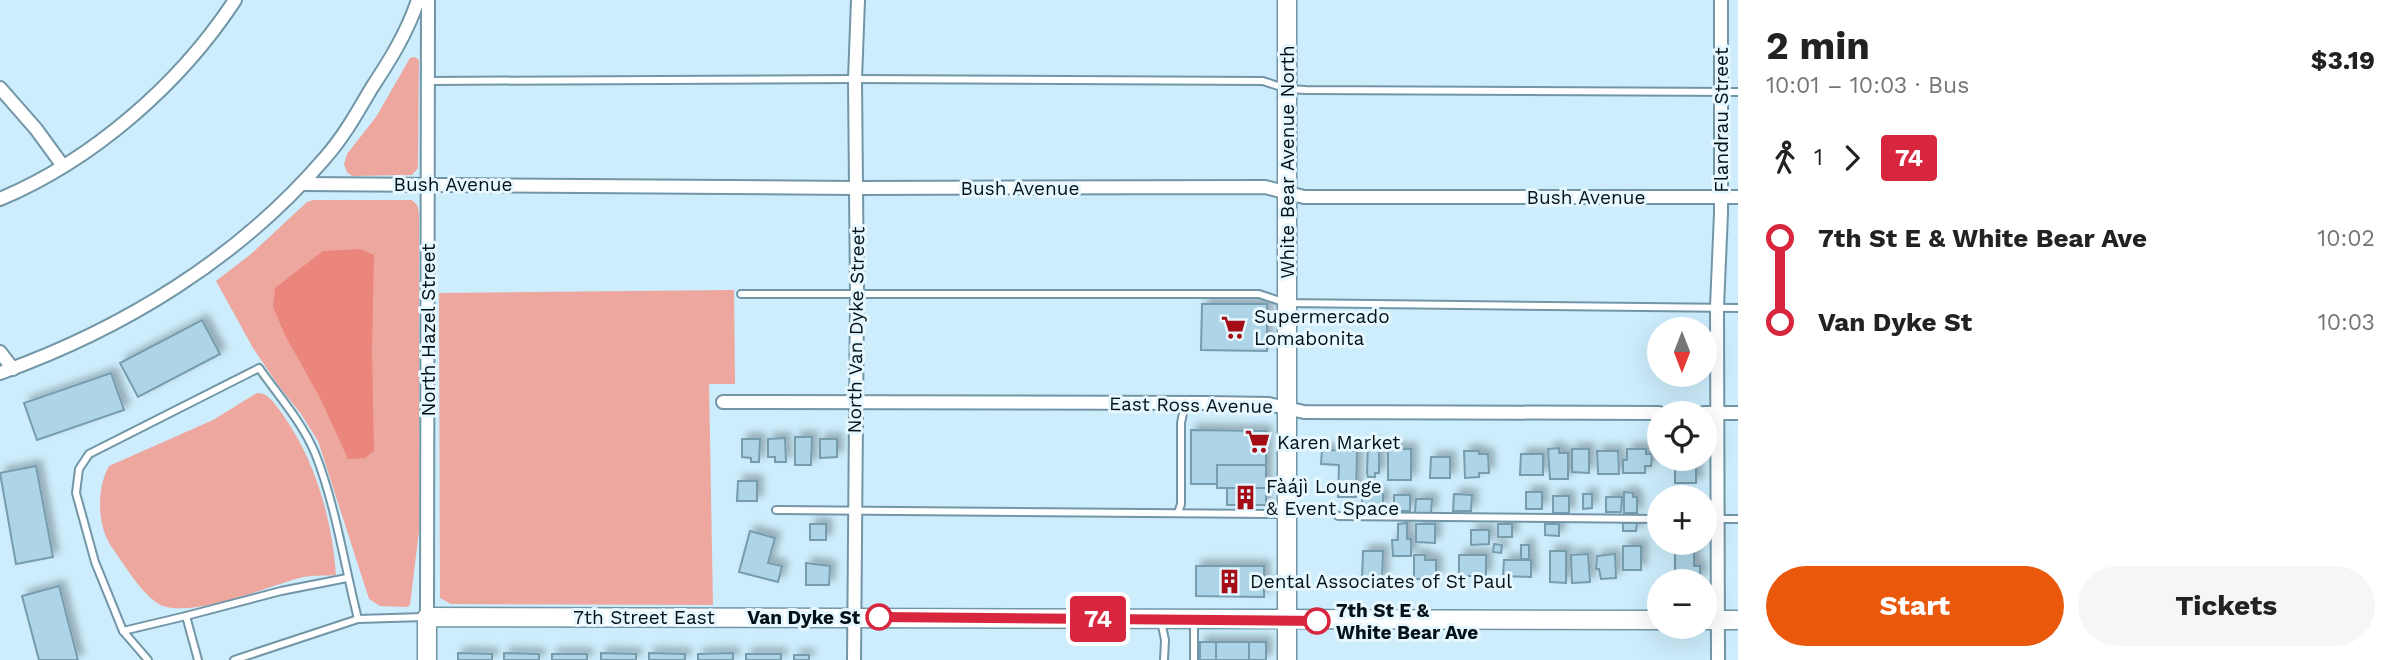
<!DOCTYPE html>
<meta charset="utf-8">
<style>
body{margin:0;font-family:"Work Sans",sans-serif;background:#f6f6f6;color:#222;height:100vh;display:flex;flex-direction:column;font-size:26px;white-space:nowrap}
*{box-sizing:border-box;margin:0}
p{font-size:23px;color:#767676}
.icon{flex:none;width:38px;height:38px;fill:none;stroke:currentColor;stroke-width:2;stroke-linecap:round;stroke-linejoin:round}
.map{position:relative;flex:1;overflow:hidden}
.details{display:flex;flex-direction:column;background:#fff;width:665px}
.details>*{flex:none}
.badge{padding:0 14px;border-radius:5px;font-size:24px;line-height:46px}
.needle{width:46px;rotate:180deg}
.fabs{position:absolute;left:1647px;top:317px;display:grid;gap:14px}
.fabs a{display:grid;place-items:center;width:70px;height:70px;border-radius:50%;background:#fff;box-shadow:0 7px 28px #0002;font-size:35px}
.map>.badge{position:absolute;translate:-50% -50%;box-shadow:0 0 0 4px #fff}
.legs{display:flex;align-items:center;gap:10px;height:77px;padding:0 28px;font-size:23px}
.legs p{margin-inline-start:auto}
.overview{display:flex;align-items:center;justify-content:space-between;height:119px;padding:0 28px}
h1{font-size:38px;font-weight:700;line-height:52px}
.button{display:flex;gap:14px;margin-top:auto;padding:14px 28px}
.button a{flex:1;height:80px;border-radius:42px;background:#ea580c;color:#fff;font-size:28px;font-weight:700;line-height:80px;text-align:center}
.button a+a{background:#f6f6f6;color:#222}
ul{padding:0 28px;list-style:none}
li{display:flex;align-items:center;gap:24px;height:84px;font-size:26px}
li i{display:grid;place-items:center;width:10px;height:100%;margin:0 9px;background:currentColor}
li i::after{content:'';width:18px;height:18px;margin:-9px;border:5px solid;border-radius:50%;background:#fff}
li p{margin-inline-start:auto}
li:first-child i{background:linear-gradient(#0000 50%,currentColor 0)}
li:last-child i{background:linear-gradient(currentColor 50%,#0000 0)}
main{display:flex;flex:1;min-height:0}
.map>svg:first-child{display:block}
</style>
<main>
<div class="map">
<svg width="1738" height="660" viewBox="0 0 1738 660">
<defs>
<filter id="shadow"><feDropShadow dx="5.5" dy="-5.5" stdDeviation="3.5" flood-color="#0004"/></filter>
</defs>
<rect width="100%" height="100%" fill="#cdedfc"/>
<!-- green -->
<g fill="#eda79e">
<path d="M415,57L419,60L418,168L412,175L352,176L347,172L344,164L347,154L376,117L410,58Z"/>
<path d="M313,200H412L417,205L419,212V531L410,605L407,607L380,606L369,599L318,441L301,414L278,385L253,348L216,281L251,254L307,202Z"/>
<path d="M734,290L735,384H709L713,605L451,604L440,598L439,293Z"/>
<path d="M257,393C269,393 274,403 281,412C315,459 332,518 336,575C325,576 313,575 303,577C271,585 185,622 157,603C138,589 126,567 113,549C97,528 96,489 109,466L213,420Z"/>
</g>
<!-- water -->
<path fill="#ea867c" d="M360,249L374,255L372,351L374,451L365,458L348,459L321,400L285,335L273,307L275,288L323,251Z"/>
<!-- building -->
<g fill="#aed5e7" stroke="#769cad" stroke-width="2" filter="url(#shadow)">
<path d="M1202,304H1267V351L1201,350Z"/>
<path d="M202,320L220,354L138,397L120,363Z"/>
<path d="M111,373L124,410L37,440L24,403Z"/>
<path d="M1191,430L1266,431V465H1217V484H1191Z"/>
<path d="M795,437H812L811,465H795Z"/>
<path d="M785,438L786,462H775V457H768V439Z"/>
<path d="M742,439H760L759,462H751V458L742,457Z"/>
<path d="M820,439H837V457L820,458Z"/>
<path d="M1368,445H1376V449H1379V473H1375V477H1368L1367,473Z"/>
<path d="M1559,448V453H1568V479H1550L1548,449Z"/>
<rect x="1388" y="449" width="23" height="31"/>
<path d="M1572,449H1589V473L1572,472Z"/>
<path d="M1627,449H1646V454H1652L1651,466H1645V473H1623V460H1627Z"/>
<path d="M1322,450L1357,451L1356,497H1338L1339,465L1321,464Z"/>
<path d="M1464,451H1479V454H1488L1489,473H1479V477L1465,478Z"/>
<path d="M1597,451H1618L1619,474H1598Z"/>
<path d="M1521,454H1543V475H1520Z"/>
<path d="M1431,457H1450V478H1430Z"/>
<rect x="1675" y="458" width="21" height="25"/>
<rect x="1217" y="465" width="49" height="23"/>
<path d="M36,466L53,557L16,564L0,473Z"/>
<path d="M738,481H757V501H737Z"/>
<rect x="1227" y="488" width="39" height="17"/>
<rect x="1526" y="492" width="16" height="17"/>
<path d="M1624,492L1633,493V497H1637V513H1624Z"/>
<path d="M1362,493L1383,494V508H1362Z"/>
<path d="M1454,494L1472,495L1471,511H1453Z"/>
<path d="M1583,494H1592V508L1583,509Z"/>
<rect x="1394" y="495" width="16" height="16"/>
<rect x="1553" y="496" width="16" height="17"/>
<path d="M1606,497H1622L1621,512H1606Z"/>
<path d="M1416,499H1432L1431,513H1415Z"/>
<path d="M1407,523V539H1411V556H1393L1392,540H1398V524Z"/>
<path d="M1623,523H1637L1636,531H1623Z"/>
<rect x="810" y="524" width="16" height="16"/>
<path d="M1416,524H1435V543L1416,542Z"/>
<rect x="1498" y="524" width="14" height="13"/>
<path d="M1545,524H1559V536L1545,535Z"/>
<path d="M1471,530H1489V544L1471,545Z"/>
<path d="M750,531L775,538L768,563L782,566L778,582L739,572Z"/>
<path d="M1675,542H1694V566H1700V580L1675,581Z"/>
<path d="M1494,544L1502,545L1501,553L1493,552Z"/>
<rect x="1521" y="545" width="8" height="14"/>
<rect x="1623" y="546" width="18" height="24"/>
<path d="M1363,551H1383L1382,581L1362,580Z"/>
<path d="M1550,551H1566V583L1550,582Z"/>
<path d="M1588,554L1590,582L1572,583L1571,555Z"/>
<path d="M1615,554L1616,578L1601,579L1599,569H1596L1597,556Z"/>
<path d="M1414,555H1425V560H1436V579H1414Z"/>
<rect x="1459" y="555" width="27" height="21"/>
<path d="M1504,560H1531V577L1503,576Z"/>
<path d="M806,563L830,566L829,585H806Z"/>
<path d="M1196,566H1264V597L1196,596Z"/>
<path d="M59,586L78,660H39L22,596Z"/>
<rect x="1200" y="642" width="16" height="18"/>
<rect x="1216" y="642" width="33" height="18"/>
<rect x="1249" y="642" width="17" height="18"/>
<path d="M458,653L492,654V660H458Z"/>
<path d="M504,653L539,654V660H504Z"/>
<path d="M601,653L636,654V660H601Z"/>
<path d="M649,653L685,654V660H649Z"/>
<path d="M733,653V660H698V654Z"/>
<rect x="552" y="654" width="35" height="6"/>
<rect x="746" y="654" width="35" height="6"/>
<rect x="794" y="655" width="15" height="5"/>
</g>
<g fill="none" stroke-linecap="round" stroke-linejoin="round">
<defs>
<g id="lane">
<path d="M428,81L855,79L1263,81L1287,89L1306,90L1738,92"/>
<path d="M741,294H1259L1286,303L1738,308"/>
<path d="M776,510L1284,514"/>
<path d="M1178,513L1181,504V423L1185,404"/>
<path d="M1338,516L1659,519"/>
<path d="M1704,519H1738"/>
<path d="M1161,621L1165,640L1164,660"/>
<path d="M123,631L186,616"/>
<path d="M148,660L123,631L95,562L76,493L79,469L89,454L259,368C278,395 302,422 315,453C336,506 344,564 358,619"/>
<path d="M198,660L186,616L281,591L347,578"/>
<path d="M234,660L358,619L424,617"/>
<path d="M1194,660V621"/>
</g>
<g id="street">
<path d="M0,88L36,129L63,166"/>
<path d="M302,184L857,188L1265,187L1304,197H1738"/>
<path d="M0,199C93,160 180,84 235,0"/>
<path d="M0,352L13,369"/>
<path d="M0,373C123,329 238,259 324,159C343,138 357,113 371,89C390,60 407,33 418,0"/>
<path d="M723,402L1207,403L1269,404L1304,412L1659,413"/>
<path d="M1704,413H1738"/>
<path d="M427,617L428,0"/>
<path d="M854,660L857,295L855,79L858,0"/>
<path d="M1718,660L1717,307L1721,213V0"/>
</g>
<g id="secondary">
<path d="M1287,0V660"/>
<path d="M1704,620H1738"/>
<path d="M427,660V617L1659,620"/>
</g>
</defs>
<!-- lane casing -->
<use href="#lane" stroke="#7196a7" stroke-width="10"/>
<!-- street casing -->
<use href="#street" stroke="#7196a7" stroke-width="16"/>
<!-- secondary casing -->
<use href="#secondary" stroke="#7196a7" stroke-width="21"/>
<!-- lane -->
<use href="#lane" stroke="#fff" stroke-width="6"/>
<!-- street -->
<use href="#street" stroke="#fff" stroke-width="12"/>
<!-- secondary -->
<use href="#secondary" stroke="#fff" stroke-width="18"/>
</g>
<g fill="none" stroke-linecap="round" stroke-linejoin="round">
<defs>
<path id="line-1" d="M879,617L1317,621"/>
</defs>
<!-- line-1 casing -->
<use href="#line-1" stroke="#fff" stroke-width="16"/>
<!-- line-1 -->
<use href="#line-1" stroke="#d7263d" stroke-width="10"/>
</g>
<!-- icons -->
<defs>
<symbol id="supermarket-bare" viewBox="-9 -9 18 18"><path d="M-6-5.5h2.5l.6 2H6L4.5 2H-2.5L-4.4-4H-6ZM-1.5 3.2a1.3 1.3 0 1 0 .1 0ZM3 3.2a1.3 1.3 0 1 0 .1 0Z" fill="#a40c16" stroke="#e7f7ff" stroke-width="2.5" paint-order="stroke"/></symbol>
<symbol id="building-bare" viewBox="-9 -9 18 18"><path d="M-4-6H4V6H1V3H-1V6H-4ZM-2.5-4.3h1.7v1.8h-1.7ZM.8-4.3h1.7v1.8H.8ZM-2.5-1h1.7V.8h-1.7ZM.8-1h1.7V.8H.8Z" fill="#a40c16" stroke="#e7f7ff" stroke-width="2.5" paint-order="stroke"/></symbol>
</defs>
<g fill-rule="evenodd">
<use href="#supermarket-bare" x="1216" y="310" width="35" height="35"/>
<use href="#supermarket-bare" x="1240" y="424" width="35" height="35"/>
<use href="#building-bare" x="1228" y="480" width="35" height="35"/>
<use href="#building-bare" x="1212" y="564" width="35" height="35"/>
</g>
<!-- markers -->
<g fill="#fff" stroke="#d7263d" stroke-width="3.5">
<circle cx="879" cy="617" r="12"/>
<circle cx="1317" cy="621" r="12"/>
</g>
<g text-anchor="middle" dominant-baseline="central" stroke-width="6" stroke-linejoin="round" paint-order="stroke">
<!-- street labels -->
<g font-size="19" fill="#041117" stroke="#e7f7ff">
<text transform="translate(1721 120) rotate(-90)">Flandrau Street</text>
<text transform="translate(1287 162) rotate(-90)">White Bear Avenue North</text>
<text x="453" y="184">Bush Avenue</text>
<text x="1020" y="188">Bush Avenue</text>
<text x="1586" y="197">Bush Avenue</text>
<text transform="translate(428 330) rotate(-90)">North Hazel Street</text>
<text transform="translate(856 330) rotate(-89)">North Van Dyke Street</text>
<text transform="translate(1191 405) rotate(1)">East Ross Avenue</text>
<text x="644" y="617">7th Street East</text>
</g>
<!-- poi labels -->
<g font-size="19" fill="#041117" stroke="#e7f7ff" text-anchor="start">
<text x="1254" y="316">Supermercado<tspan x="1254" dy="22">Lomabonita</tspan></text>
<text x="1277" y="442">Karen Market</text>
<text x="1266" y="486">Fàájì Lounge<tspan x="1266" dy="22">&amp; Event Space</tspan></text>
<text x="1250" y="581">Dental Associates of St Paul</text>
</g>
<!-- stop labels -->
<g font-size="19" font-weight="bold" fill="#041117" stroke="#e7f7ff" text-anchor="start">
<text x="1336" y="610">7th St E &amp;<tspan x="1336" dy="22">White Bear Ave</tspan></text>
<text x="860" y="617" text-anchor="end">Van Dyke St</text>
</g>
</g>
</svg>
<div class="fabs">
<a><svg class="needle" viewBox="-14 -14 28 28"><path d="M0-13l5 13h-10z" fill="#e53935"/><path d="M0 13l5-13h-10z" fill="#767676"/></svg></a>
<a><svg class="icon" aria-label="locate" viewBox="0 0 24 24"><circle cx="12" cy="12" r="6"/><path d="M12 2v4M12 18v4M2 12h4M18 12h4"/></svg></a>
<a>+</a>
<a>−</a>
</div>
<b class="badge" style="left:1098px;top:619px;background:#d7263d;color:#fff">74</b>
</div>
<section class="details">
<div class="overview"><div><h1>2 min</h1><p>10:01 – 10:03 · Bus</p></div><b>$3.19</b></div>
<div class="legs"><svg class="icon" aria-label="walk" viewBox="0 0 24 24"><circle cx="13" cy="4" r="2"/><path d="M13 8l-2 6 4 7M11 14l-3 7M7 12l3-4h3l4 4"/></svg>1<svg class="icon" aria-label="forward" viewBox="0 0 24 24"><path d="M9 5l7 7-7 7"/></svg><b class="badge" style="background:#d7263d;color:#fff">74</b></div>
<ul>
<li><i style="color:#d7263d"></i><b>7th St E &amp; White Bear Ave</b><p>10:02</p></li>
<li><i style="color:#d7263d"></i><b>Van Dyke St</b><p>10:03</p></li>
</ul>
<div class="button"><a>Start</a><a>Tickets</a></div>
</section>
</main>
